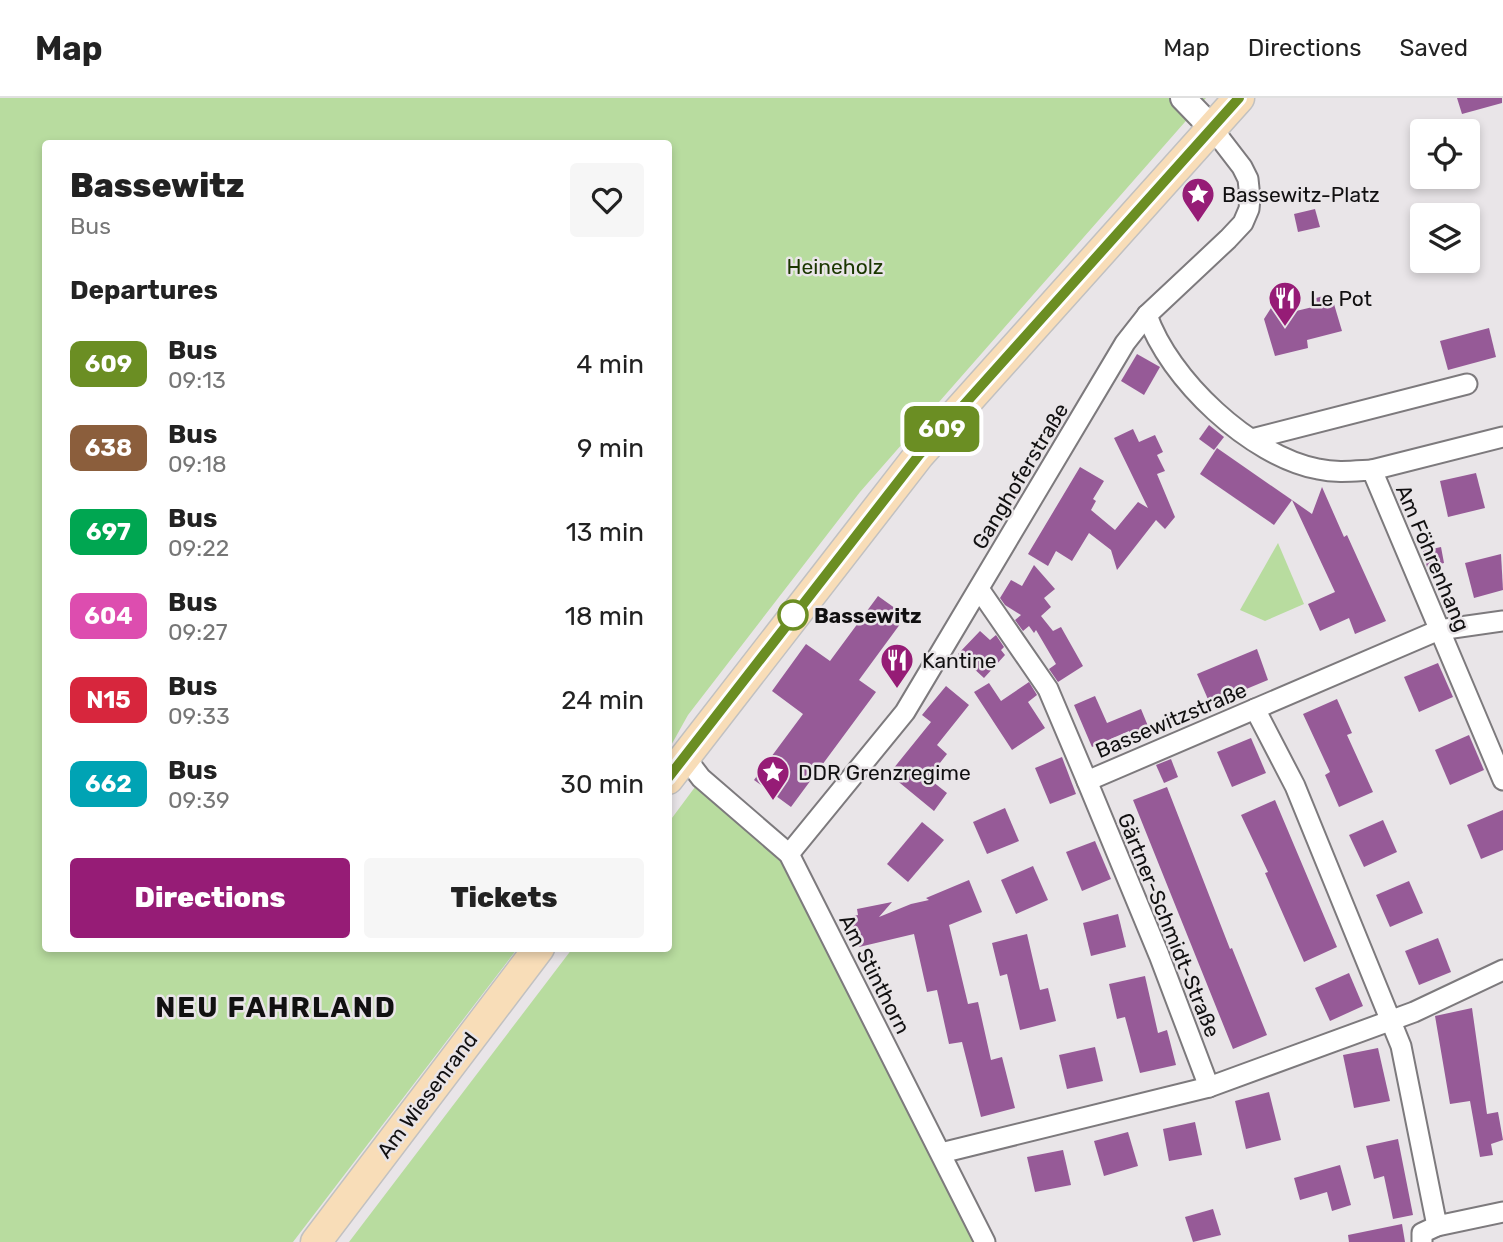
<!DOCTYPE html>
<meta charset="utf-8">
<style>
body{margin:0;font-family:Rubik,sans-serif;background:#f6f6f6;color:#222;height:100vh;display:flex;flex-direction:column;font-size:26px;white-space:nowrap}
*{box-sizing:border-box;margin:0}
p{font-size:23px;color:#767676}
.icon{flex:none;width:38px;height:38px;fill:none;stroke:currentColor;stroke-width:2;stroke-linecap:round;stroke-linejoin:round}
.map{position:relative;flex:1;overflow:hidden}
.sheet{position:absolute;left:42px;top:42px;width:630px;height:812px;display:flex;flex-direction:column;background:#fff;border-radius:7px;box-shadow:0 4px 10px #0003}
.sheet>*{flex:none}
.badge{padding:0 14px;border-radius:10px;font-size:24px;line-height:46px}
.fabs{position:absolute;left:1410px;top:21px;display:grid;gap:14px}
.fabs a{display:grid;place-items:center;width:70px;height:70px;border-radius:7px;background:#fff;box-shadow:0 4px 10px #0003;font-size:35px}
.map>.badge{position:absolute;translate:-50% -50%;box-shadow:0 0 0 4px #fff}
h2{padding:0 28px;font-size:26px;line-height:63px}
.round{display:grid;place-items:center;flex:none;width:74px;height:74px;border-radius:7px;background:#f6f6f6}
.head{display:flex;align-items:center;justify-content:space-between;height:119px;padding:0 28px}
h1{font-size:33px;font-weight:800;line-height:52px}
.action{display:flex;gap:14px;margin-top:auto;padding:14px 28px}
.action a{flex:1;height:80px;border-radius:7px;background:#961c76;color:#fff;font-size:28px;font-weight:800;line-height:80px;text-align:center}
.action a+a{background:#f6f6f6;color:#222}
ul{padding:0;list-style:none}
li{display:flex;align-items:center;gap:21px;height:84px;padding:0 28px}
li div{flex:1}
li b{display:block;font-size:26px}
li em{font-style:normal}
li .badge{min-width:77px;font-weight:700;text-align:center}
header{display:flex;align-items:center;gap:42px;box-sizing:border-box;height:98px;padding:0 35px;background:#fff;border-bottom:2px solid #e0e0e0}
header strong{font-size:33px}
nav{display:flex;gap:38px;margin-inline-start:auto;font-size:24px}
.map>svg:first-child{display:block}
</style>
<header>
<strong>Map</strong>
<nav><a>Map</a><a>Directions</a><a>Saved</a></nav>
</header>
<div class="map">
<svg width="1503" height="1144" viewBox="0 0 1503 1144">
<rect width="100%" height="100%" fill="#e9e5e8"/>
<!-- green -->
<g fill="#b8dc9f">
<path d="M0,0H1206L860,394L688,617L669,651L668,46H46V850L517,851L293,1144H0Z"/>
<path d="M1278,445L1304,506L1265,523L1240,512Z"/>
<path d="M698,685L787,770L977,1144H349L572,851L668,850L669,724Z"/>
</g>
<!-- building -->
<g fill="#965a97">
<path d="M1457,0H1502V5L1462,16Z"/>
<path d="M1315,111L1320,129L1298,134L1294,116Z"/>
<path d="M1331,196L1342,233L1307,242L1308,250L1275,258L1264,221L1271,210L1287,207L1296,213L1317,208L1316,200Z"/>
<path d="M1489,230L1496,259L1448,272L1440,243Z"/>
<path d="M1137,256L1160,269L1144,297L1121,283Z"/>
<path d="M1209,327L1224,339L1214,352L1199,341Z"/>
<path d="M1133,331L1139,344L1155,337L1163,354L1157,357L1165,373L1157,376L1175,419L1165,431L1156,422L1117,472L1111,452L1089,435L1072,463L1056,453L1048,468L1028,456L1080,369L1104,383L1093,401L1096,403L1091,412L1115,432L1138,404L1148,410L1114,340Z"/>
<path d="M1217,350L1292,402L1274,427L1200,376Z"/>
<path d="M1476,375L1485,410L1448,419L1440,383Z"/>
<path d="M1322,389L1344,439L1347,437L1386,523L1355,536L1349,520L1320,533L1308,506L1335,494L1292,402L1312,416Z"/>
<path d="M1441,449L1444,465L1427,469L1423,453Z"/>
<path d="M1501,456L1503,492L1474,500L1465,465Z"/>
<path d="M1034,467L1055,491L1044,500L1051,509L1041,518L1053,533L1061,529L1083,568L1058,584L1049,571L1056,566L1036,532L1034,535L1029,528L1023,533L1015,522L1021,517L1005,507L1000,500L1011,482L1022,488Z"/>
<path d="M878,498L906,518L859,582L876,594L791,709L754,682L803,616L772,593L806,546L830,563Z"/>
<path d="M980,533L990,542L996,537L1004,549L1001,552L1005,557L984,580L958,556Z"/>
<path d="M1257,551L1268,582L1210,606L1197,576Z"/>
<path d="M1438,565L1453,599L1419,614L1404,579Z"/>
<path d="M1029,584L1037,597L1028,604L1045,630L1012,652L974,594L989,585L1001,603Z"/>
<path d="M946,588L969,607L937,647L947,656L928,680L947,695L934,713L889,676L931,624L922,617Z"/>
<path d="M1095,598L1107,625L1141,611L1150,633L1132,640L1129,633L1092,649L1074,607Z"/>
<path d="M1337,601L1352,635L1347,637L1373,694L1339,709L1325,677L1330,674L1303,616Z"/>
<path d="M1469,637L1484,672L1450,687L1435,652Z"/>
<path d="M1251,640L1266,675L1232,689L1217,654Z"/>
<path d="M1062,659L1076,696L1050,706L1035,670Z"/>
<path d="M1171,661L1178,679L1164,685L1156,667Z"/>
<path d="M1167,689L1230,851L1232,850L1267,937L1233,951L1133,702Z"/>
<path d="M1275,702L1337,849L1304,864L1265,775L1268,774L1241,717Z"/>
<path d="M1005,710L1019,743L987,756L973,724Z"/>
<path d="M1503,712V752L1481,761L1467,727Z"/>
<path d="M1383,722L1397,754L1364,769L1349,737Z"/>
<path d="M922,724L944,742L908,784L887,766Z"/>
<path d="M1095,743L1111,781L1082,793L1066,754Z"/>
<path d="M1033,768L1048,802L1016,816L1001,782Z"/>
<path d="M969,782L982,814L949,827L968,906L978,904L991,962L1002,959L1015,1010L981,1019L962,944L949,946L937,892L927,894L914,836L859,849L845,820L858,817L857,811L892,804L879,819L911,806L929,802L926,800Z"/>
<path d="M1409,783L1423,815L1390,829L1376,797Z"/>
<path d="M1118,816L1126,849L1091,858L1083,825Z"/>
<path d="M1027,836L1040,892L1048,890L1056,923L1020,932L1007,876L1000,878L992,845Z"/>
<path d="M1438,840L1451,874L1419,887L1405,853Z"/>
<path d="M1349,875L1363,908L1330,923L1315,890Z"/>
<path d="M1145,878L1158,935L1167,932L1176,967L1140,975L1125,919L1117,921L1109,886Z"/>
<path d="M1472,910L1487,1016L1498,1014L1503,1042L1491,1046L1493,1057L1480,1059L1470,1003L1450,1006L1435,918Z"/>
<path d="M1095,949L1103,983L1067,991L1059,957Z"/>
<path d="M1378,950L1390,1003L1354,1010L1343,957Z"/>
<path d="M1269,994L1281,1042L1246,1051L1235,1003Z"/>
<path d="M1195,1024L1202,1057L1169,1063L1163,1031Z"/>
<path d="M1128,1034L1138,1068L1104,1078L1094,1043Z"/>
<path d="M1398,1041L1413,1117L1393,1121L1384,1078L1374,1081L1366,1048Z"/>
<path d="M1063,1052L1071,1087L1035,1094L1027,1059Z"/>
<path d="M1340,1067L1351,1107L1332,1113L1327,1094L1300,1102L1294,1080Z"/>
<path d="M1213,1111L1221,1137L1193,1144L1185,1119Z"/>
<path d="M1402,1126L1405,1144H1349L1348,1137Z"/>
</g>
<g fill="none" stroke-linecap="round" stroke-linejoin="round">
<defs>
<g id="minor">
<path d="M1147,217C1169,281 1250,358 1318,371C1336,375 1353,373 1372,372L1503,682"/>
<path d="M1252,341L1467,286"/>
<path d="M1372,372L1503,339"/>
<path d="M979,491L1048,591L1087,683L1439,532L1503,523"/>
<path d="M1255,611L1295,688L1401,948L1437,1128L1503,1114"/>
<path d="M685,659L701,680L789,756L985,1144"/>
<path d="M1087,683L1159,857L1209,989"/>
<path d="M789,756L905,614L1125,245L1147,217L1228,141L1243,125L1249,111L1250,100L1248,81L1242,69L1212,30"/>
<path d="M941,1055L1209,989L1414,914L1503,872"/>
<path d="M1422,1144V1135L1437,1128"/>
</g>
<path id="tertiary" d="M1183,0L1212,30"/>
<g id="primary">
<path d="M668,681L919,357L1239,0"/>
<path d="M316,1144L539,850"/>
</g>
</defs>
<!-- minor casing -->
<use href="#minor" stroke="#7d7a7d" stroke-width="23"/>
<!-- tertiary casing -->
<use href="#tertiary" stroke="#7d7a7d" stroke-width="28"/>
<!-- primary casing -->
<use href="#primary" stroke="#c1c1c1" stroke-width="33"/>
<!-- minor -->
<use href="#minor" stroke="#fff" stroke-width="19"/>
<!-- tertiary -->
<use href="#tertiary" stroke="#fff" stroke-width="24"/>
<!-- primary -->
<use href="#primary" stroke="#f8ddb8" stroke-width="30"/>
</g>
<g fill="none" stroke-linecap="round" stroke-linejoin="round">
<defs>
<path id="line" d="M668,680L919,357L1239,0"/>
</defs>
<!-- line casing -->
<use href="#line" stroke="#fff" stroke-width="16"/>
<!-- line -->
<use href="#line" stroke="#6b8e23" stroke-width="10"/>
</g>
<!-- icons -->
<defs>
<symbol id="sight-pin" viewBox="-11 -11 22 30"><path d="M0 17L-7.5 6A9.5 9.5 0 1 1 7.5 6Z" fill="#961c76" stroke="#e9e5e8"/><path d="M0-6L1.8-2.2L6-1.7L2.9 1.2L3.7 5.4L0 3.3L-3.7 5.4L-2.9 1.2L-6-1.7L-1.8-2.2Z" fill="#fff"/></symbol>
<symbol id="restaurant-pin" viewBox="-11 -11 22 30"><path d="M0 17L-7.5 6A9.5 9.5 0 1 1 7.5 6Z" fill="#961c76" stroke="#e9e5e8"/><path d="M-5-6h1v4h1v-4h1v4h1v-4h1v5L-1.5 .5V6h-2V.5L-5-1ZM5-6V6H3V1.5H1.5Q1.5-4 5-6Z" fill="#fff"/></symbol>
</defs>
<g fill-rule="evenodd">
<use href="#sight-pin" x="1179" y="77" width="38" height="52"/>
<use href="#restaurant-pin" x="1266" y="181" width="38" height="52"/>
<use href="#restaurant-pin" x="878" y="543" width="38" height="52"/>
<use href="#sight-pin" x="754" y="655" width="38" height="52"/>
</g>
<!-- markers -->
<circle fill="#fff" stroke="#6b8e23" stroke-width="3.5" cx="793" cy="517" r="14"/>
<g text-anchor="middle" dominant-baseline="central" stroke-width="5" stroke-linejoin="round" paint-order="stroke">
<!-- poi labels -->
<g font-size="21" fill="#111011" stroke="#e9e5e8" text-anchor="start">
<text x="1222" y="96">Bassewitz-Platz</text>
<text x="1310" y="200">Le Pot</text>
<text x="922" y="562">Kantine</text>
<text x="798" y="674">DDR Grenzregime</text>
</g>
<!-- park labels -->
<g font-size="21" fill="#1b3700" stroke="#e9e5e8">
<text x="835" y="168">Heineholz</text>
</g>
<!-- street labels -->
<g font-size="21" fill="#111011" stroke="#e9e5e8">
<text transform="translate(1020 378) rotate(-59)">Ganghoferstraße</text>
<text transform="translate(1433 460) rotate(67)">Am Föhrenhang</text>
<text transform="translate(1171 622) rotate(-23)">Bassewitzstraße</text>
<text transform="translate(1169 827) rotate(68)">Gärtner-Schmidt-Straße</text>
<text transform="translate(875 876) rotate(63)">Am Stinthorn</text>
<text transform="translate(427 997) rotate(-53)">Am Wiesenrand</text>
</g>
<!-- stop labels -->
<g font-size="21" font-weight="bold" fill="#111011" stroke="#e9e5e8" text-anchor="start">
<text x="814" y="517">Bassewitz</text>
</g>
<!-- district labels -->
<g font-size="28" font-weight="bold" letter-spacing="2" fill="#111011" stroke="#e9e5e8">
<text x="276" y="909">NEU FAHRLAND</text>
</g>
</g>
</svg>
<div class="fabs">
<a><svg class="icon" aria-label="locate" viewBox="0 0 24 24"><circle cx="12" cy="12" r="6"/><path d="M12 2v4M12 18v4M2 12h4M18 12h4"/></svg></a>
<a><svg class="icon" aria-label="layers" viewBox="0 0 24 24"><path d="M12 4l9 5-9 5-9-5zM3 14l9 5 9-5"/></svg></a>
</div>
<b class="badge" style="left:942px;top:331px;background:#6b8e23;color:#fff">609</b>
<section class="sheet">
<div class="head"><div><h1>Bassewitz</h1><p>Bus</p></div><a class="round"><svg class="icon" aria-label="heart" viewBox="0 0 24 24"><path d="M12 20l-8-8c-3-5 5-10 8-4 3-6 11-1 8 4z"/></svg></a></div>
<h2>Departures</h2>
<ul>
<li><span class="badge" style="background:#6b8e23;color:#fff">609</span><div><b>Bus</b><p>09:13</p></div><em>4 min</em></li>
<li><span class="badge" style="background:#8b5e3c;color:#fff">638</span><div><b>Bus</b><p>09:18</p></div><em>9 min</em></li>
<li><span class="badge" style="background:#00a651;color:#fff">697</span><div><b>Bus</b><p>09:22</p></div><em>13 min</em></li>
<li><span class="badge" style="background:#dd4daf;color:#fff">604</span><div><b>Bus</b><p>09:27</p></div><em>18 min</em></li>
<li><span class="badge" style="background:#d7263d;color:#fff">N15</span><div><b>Bus</b><p>09:33</p></div><em>24 min</em></li>
<li><span class="badge" style="background:#00a3b4;color:#fff">662</span><div><b>Bus</b><p>09:39</p></div><em>30 min</em></li>
</ul>
<div class="action"><a>Directions</a><a>Tickets</a></div>
</section>
</div>
